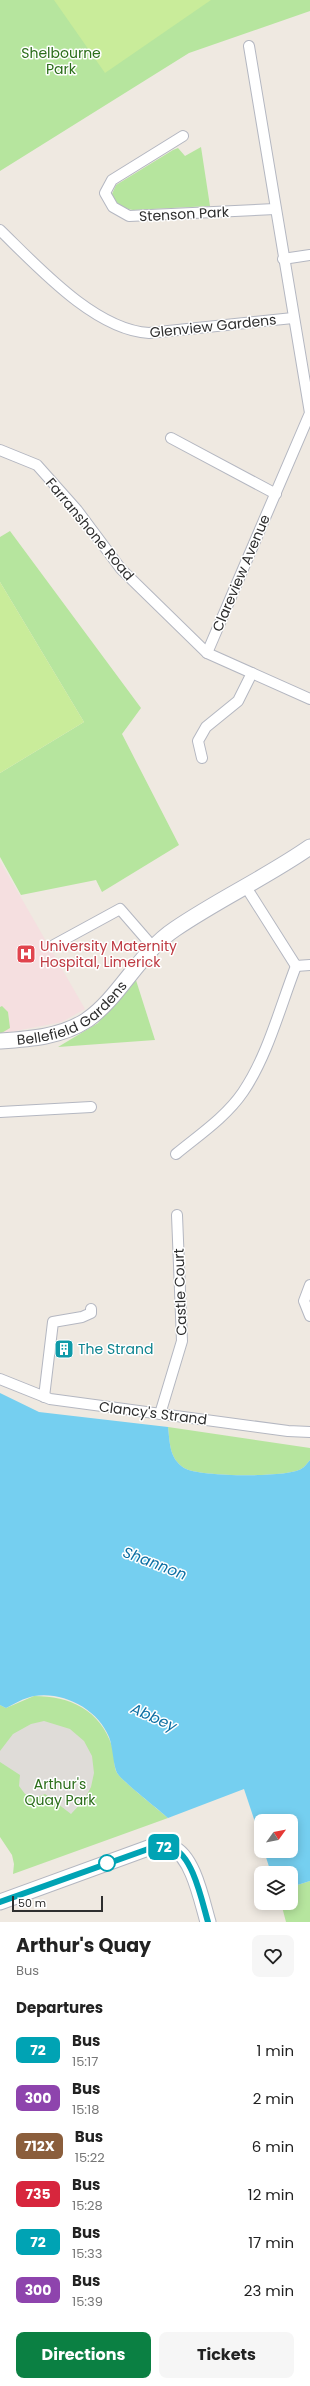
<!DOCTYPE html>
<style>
body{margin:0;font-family:Poppins,sans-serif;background:#f6f6f6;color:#222;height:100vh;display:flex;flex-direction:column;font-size:15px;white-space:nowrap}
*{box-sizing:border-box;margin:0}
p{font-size:13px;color:#767676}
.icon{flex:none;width:22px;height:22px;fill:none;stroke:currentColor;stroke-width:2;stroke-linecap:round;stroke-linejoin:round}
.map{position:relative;height:1922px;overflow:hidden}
.details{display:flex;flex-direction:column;background:#fff;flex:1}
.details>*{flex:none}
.badge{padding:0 8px;border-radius:6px;font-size:14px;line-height:26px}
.needle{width:26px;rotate:57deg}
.controls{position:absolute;left:254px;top:1814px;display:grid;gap:8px}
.controls a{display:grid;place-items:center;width:44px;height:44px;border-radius:8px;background:#fff;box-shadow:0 2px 10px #0003;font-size:20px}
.scale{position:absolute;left:12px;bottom:10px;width:91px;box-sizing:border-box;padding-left:4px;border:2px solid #2e2e2e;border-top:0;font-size:11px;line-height:14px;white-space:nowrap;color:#2e2e2e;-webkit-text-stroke:3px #fff;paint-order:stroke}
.map>.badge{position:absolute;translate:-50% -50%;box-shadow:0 0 0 2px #fff}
h2{padding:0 16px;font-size:15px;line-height:36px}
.round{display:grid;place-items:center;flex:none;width:42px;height:42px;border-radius:8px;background:#f6f6f6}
.headline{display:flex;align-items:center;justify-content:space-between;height:68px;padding:0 16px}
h1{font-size:19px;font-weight:700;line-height:30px}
.cta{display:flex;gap:8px;margin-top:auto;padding:8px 16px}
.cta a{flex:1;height:46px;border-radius:8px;background:#0b8043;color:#fff;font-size:16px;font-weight:700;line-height:46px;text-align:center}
.cta a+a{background:#f6f6f6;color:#222}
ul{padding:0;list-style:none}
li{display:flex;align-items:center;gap:12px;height:48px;padding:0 16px}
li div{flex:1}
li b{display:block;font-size:15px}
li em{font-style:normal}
li .badge{min-width:44px;font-weight:700;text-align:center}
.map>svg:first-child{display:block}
</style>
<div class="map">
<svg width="310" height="1922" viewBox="0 0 310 1922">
<rect width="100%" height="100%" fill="#efe9e1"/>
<!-- medical -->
<path fill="#f5dfe0" d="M0,861L85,1009L62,1022L0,1034Z"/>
<!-- green -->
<g fill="#b6e59e">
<path d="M0,0H310V11L189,53L0,171Z"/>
<path d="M201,147L210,206L133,210C123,208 115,205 112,194L116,185L173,150L178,148L185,156Z"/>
<path d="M10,531L141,708L122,734L179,845L102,892L96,880L21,895L0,857V773L84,722L0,582V537Z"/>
<path d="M135,977L155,1040L58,1047L98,1023Z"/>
<path d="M2,1006L8,1012L10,1028L0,1034V1007Z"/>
<path d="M168,1427L310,1448V1460C307,1463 305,1467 301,1469C286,1478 199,1477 184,1468C169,1458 170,1443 168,1427Z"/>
<path d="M34,1696C70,1696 100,1710 112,1746C115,1754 113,1766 117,1773C123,1782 158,1809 168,1818L13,1874L14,1864L12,1855L0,1837V1705L6,1708Z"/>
<path d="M310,1881V1922H286L281,1903H291V1887Z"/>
</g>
<!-- pitch -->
<g fill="#c9ec9a">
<path d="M54,0H211L105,73Z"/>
<path d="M0,582L84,722L0,773Z"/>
</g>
<!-- plaza -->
<path fill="#dfdcd8" d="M44,1721L70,1729L84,1741L92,1756L94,1773L91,1787L84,1800L71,1814L45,1794L35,1798L25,1794L19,1786L20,1775L0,1762V1751L13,1734L31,1724Z"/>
<!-- water -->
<path fill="#75cff0" d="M0,1393L39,1412L168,1427C170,1443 169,1458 184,1468C199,1477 286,1478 301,1469C305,1467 307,1463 310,1460V1881L291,1887V1873H271L264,1851H291V1821H261V1840L244,1789L168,1818C158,1809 122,1781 117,1773C113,1765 113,1747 109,1737C98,1709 63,1691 34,1696C24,1698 14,1704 6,1708L0,1705Z"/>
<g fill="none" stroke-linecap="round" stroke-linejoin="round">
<defs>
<g id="street">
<path d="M183,136L112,180L105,193L113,207L129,216L275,209"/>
<path d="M0,230C38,267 95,330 149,333L293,318"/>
<path d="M283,259L310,255"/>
<path d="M171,438L276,494"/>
<path d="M0,450L37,465L77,510L121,569L207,653L310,699"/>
<path d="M207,653L310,413L249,46"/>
<path d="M202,758L198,741L206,727L238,701L252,673"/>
<path d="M246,887L296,966L310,965"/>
<path d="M54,945L120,909L153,947"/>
<path d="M0,1112L91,1107"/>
<path d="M176,1154C199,1135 226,1117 243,1092C268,1055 280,1007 296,966"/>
<path d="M310,1285L304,1301L310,1316"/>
<path d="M0,1379L50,1399L288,1431L310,1432"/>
<path d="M44,1397L53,1322L82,1317L91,1313V1309"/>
<path d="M160,1414L182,1341L177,1215"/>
</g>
<g id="secondary">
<path id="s1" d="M0,1041C30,1039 61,1037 87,1020C120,997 139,953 175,929C219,899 267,877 310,847"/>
<path d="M0,1902L151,1847C158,1847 166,1845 172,1848C193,1855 202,1902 208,1922"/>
</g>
</defs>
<!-- street casing -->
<use href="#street" stroke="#b4b7c1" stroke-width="12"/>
<!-- secondary casing -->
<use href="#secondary" stroke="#b4b7c1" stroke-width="17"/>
<!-- street -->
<use href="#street" stroke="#fff" stroke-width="10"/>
<!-- secondary -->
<use href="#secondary" stroke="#fff" stroke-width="15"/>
</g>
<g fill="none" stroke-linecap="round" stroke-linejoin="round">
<defs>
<path id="line" d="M0,1902L151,1848C158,1847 166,1845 172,1848C193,1855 202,1902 208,1922"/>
</defs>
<!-- line casing -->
<use href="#line" stroke="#fff" stroke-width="9"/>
<!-- line -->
<use href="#line" stroke="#00a3b4" stroke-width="6"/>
</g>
<!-- icons -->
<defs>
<symbol id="hospital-square" viewBox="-11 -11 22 22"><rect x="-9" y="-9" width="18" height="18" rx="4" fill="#e0444e" stroke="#fff"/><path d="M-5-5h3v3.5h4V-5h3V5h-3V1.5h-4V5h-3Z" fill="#fff"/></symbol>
<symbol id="building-square" viewBox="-11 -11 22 22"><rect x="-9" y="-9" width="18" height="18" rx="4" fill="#0f9aa8" stroke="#fff"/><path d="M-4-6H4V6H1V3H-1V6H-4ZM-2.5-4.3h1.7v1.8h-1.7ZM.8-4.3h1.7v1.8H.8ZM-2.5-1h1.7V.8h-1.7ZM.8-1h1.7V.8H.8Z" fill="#fff"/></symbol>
</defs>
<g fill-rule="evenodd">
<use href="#hospital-square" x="15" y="943" width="22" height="22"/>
<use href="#building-square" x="53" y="1338" width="22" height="22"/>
</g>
<!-- markers -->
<circle fill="#fff" stroke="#00a3b4" stroke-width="2" cx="107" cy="1863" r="8"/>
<g text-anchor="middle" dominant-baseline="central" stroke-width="3" stroke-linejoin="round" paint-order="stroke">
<!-- park labels -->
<g font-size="14" fill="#2c6e1b" stroke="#fff">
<text x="61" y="53">Shelbourne<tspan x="61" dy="16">Park</tspan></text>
<text x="60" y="1784">Arthur's<tspan x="60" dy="16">Quay Park</tspan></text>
</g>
<!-- street labels -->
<g font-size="14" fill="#2e2e2e" stroke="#fff">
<text transform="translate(184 214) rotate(-3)">Stenson Park</text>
<text transform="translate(213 326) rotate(-6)">Glenview Gardens</text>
<text transform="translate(90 529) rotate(50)">Farranshone Road</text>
<text transform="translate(241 573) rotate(-67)">Clareview Avenue</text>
<text stroke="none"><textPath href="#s1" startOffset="80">Bellefield Gardens</textPath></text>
<text transform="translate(180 1292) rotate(-92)">Castle Court</text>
<text transform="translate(153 1413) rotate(7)">Clancy's Strand</text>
</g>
<!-- health labels -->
<g font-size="14" fill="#be3a42" stroke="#fff" text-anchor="start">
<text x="40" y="946">University Maternity<tspan x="40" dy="16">Hospital, Limerick</tspan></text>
</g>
<!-- culture labels -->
<g font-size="14" fill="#0d838f" stroke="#fff" text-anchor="start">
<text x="78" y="1349">The Strand</text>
</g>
<!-- water labels -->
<g font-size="15" font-style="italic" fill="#0d6fa3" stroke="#fff">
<text transform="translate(155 1563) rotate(21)">Shannon</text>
<text transform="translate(154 1717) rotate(24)">Abbey</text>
</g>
</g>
</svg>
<div class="controls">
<a><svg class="needle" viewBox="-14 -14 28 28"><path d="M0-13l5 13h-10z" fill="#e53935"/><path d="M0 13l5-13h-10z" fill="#767676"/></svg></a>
<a><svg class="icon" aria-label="layers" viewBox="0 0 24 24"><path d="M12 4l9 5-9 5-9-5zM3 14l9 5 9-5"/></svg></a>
</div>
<div class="scale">50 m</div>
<b class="badge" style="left:164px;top:1847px;background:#00a3b4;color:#fff">72</b>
</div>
<section class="details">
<div class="headline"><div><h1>Arthur's Quay</h1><p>Bus</p></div><a class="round"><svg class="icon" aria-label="heart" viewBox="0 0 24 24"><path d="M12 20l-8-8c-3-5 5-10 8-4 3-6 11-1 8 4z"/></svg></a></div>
<h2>Departures</h2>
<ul>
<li><span class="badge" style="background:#00a3b4;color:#fff">72</span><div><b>Bus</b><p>15:17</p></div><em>1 min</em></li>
<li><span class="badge" style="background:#8e44ad;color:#fff">300</span><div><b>Bus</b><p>15:18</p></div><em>2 min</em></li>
<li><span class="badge" style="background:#8b5e3c;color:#fff">712X</span><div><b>Bus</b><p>15:22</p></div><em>6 min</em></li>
<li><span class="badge" style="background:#d7263d;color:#fff">735</span><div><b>Bus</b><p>15:28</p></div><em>12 min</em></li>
<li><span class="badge" style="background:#00a3b4;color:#fff">72</span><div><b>Bus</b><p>15:33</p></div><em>17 min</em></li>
<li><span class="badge" style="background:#8e44ad;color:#fff">300</span><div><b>Bus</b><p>15:39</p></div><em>23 min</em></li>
</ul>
<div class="cta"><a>Directions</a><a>Tickets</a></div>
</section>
